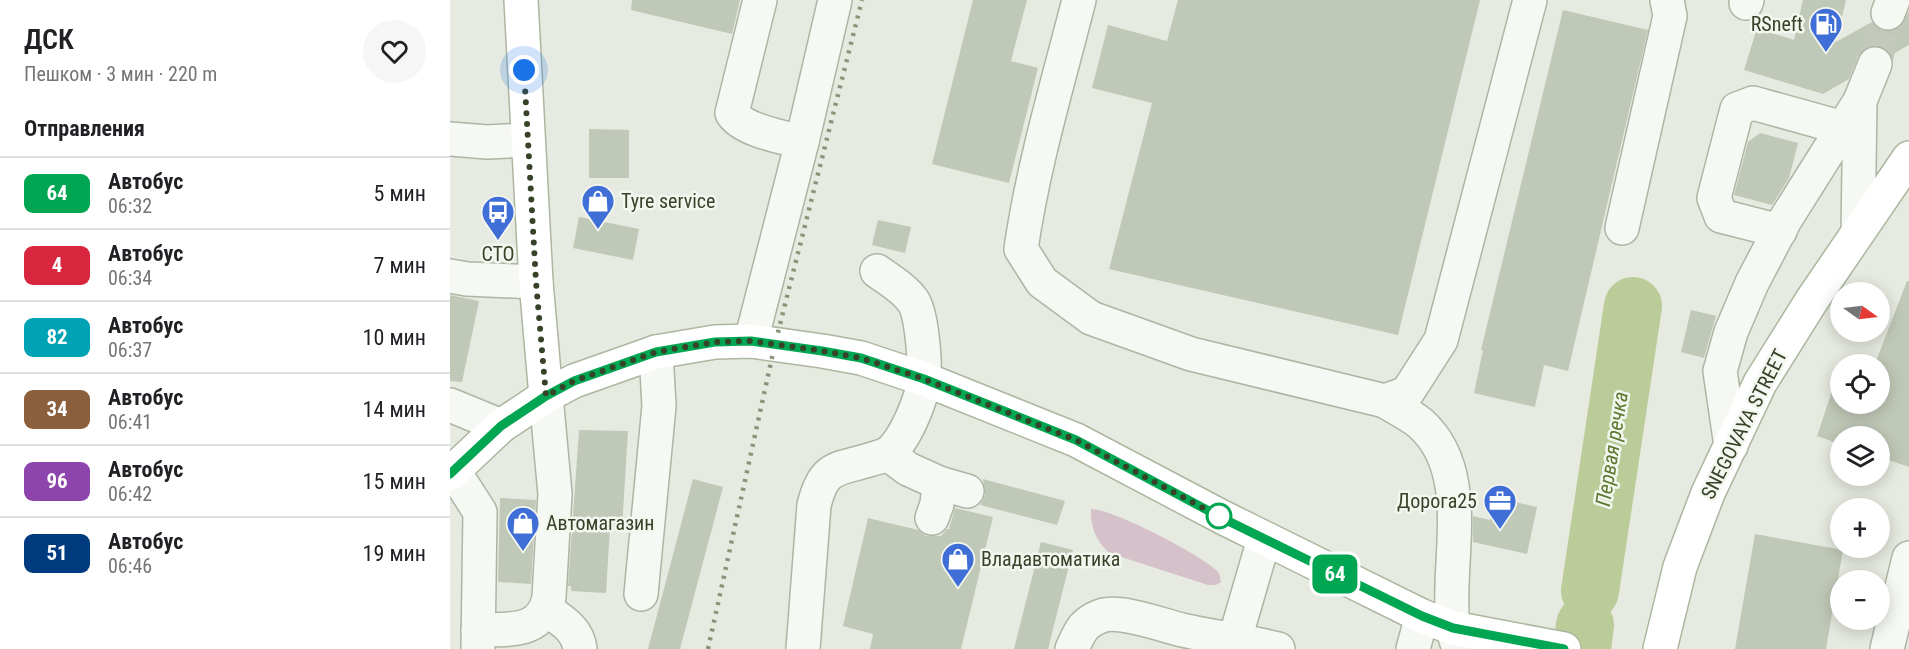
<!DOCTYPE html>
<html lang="ru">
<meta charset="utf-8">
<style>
body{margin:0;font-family:"Roboto Condensed",sans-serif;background:#f6f6f6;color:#202124;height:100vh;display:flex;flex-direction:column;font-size:22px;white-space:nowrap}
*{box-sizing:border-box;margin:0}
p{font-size:20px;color:#757577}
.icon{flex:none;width:33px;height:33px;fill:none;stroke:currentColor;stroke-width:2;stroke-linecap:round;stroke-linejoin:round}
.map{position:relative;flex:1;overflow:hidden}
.side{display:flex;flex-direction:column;background:#fff;width:450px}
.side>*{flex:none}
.badge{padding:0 12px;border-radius:9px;font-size:21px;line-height:39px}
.needle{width:39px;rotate:104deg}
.fabs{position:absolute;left:1380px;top:282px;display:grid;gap:12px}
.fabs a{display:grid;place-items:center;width:60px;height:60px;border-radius:50%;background:#fff;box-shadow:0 3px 15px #0003;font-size:30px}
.you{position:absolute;width:30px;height:30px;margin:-15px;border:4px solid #fff;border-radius:50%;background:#1a73e8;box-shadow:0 0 0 9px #1a73e833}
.map>.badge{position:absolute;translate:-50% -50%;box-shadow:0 0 0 3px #fff}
h2{padding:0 24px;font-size:22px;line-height:54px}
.round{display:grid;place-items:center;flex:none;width:63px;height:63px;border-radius:32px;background:#f6f6f6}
.summary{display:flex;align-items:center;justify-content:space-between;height:102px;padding:0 24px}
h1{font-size:28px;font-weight:600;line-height:45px}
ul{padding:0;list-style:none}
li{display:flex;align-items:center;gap:18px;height:72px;padding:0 24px;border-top:2px solid #e0e0e0}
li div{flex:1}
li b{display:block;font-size:22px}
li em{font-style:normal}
li .badge{min-width:66px;font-weight:700;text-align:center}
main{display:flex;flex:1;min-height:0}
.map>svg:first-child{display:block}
</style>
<main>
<section class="side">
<div class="summary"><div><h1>ДСК</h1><p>Пешком · 3 мин · 220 m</p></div><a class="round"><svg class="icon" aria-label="heart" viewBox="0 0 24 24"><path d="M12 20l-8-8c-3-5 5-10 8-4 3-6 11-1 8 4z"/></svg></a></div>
<h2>Отправления</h2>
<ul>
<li><span class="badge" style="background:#00a651;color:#fff">64</span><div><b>Автобус</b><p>06:32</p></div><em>5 мин</em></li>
<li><span class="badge" style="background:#d7263d;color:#fff">4</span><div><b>Автобус</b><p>06:34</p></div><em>7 мин</em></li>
<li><span class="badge" style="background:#00a3b4;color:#fff">82</span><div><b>Автобус</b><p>06:37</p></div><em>10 мин</em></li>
<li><span class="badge" style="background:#8b5e3c;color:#fff">34</span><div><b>Автобус</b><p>06:41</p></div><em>14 мин</em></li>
<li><span class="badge" style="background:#8e44ad;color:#fff">96</span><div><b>Автобус</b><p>06:42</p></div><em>15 мин</em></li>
<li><span class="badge" style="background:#003b80;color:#fff">51</span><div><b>Автобус</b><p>06:46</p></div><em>19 мин</em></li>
</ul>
</section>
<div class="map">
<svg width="1459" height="649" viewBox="0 0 1459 649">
<rect width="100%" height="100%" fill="#e6eae0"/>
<!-- green -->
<path fill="#d5c1c9" d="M641,509C663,509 749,554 766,570C770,573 770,577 771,582L766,585H758L659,553C646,541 640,526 641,509Z"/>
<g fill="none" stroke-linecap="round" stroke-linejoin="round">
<!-- river -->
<g stroke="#bc9" stroke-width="58">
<path d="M1140,591L1183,306"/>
<path d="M1132,649L1135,625"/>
</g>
</g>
<!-- building -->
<g fill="#c0c8b7">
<path d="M182,0H290L282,34L181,10Z"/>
<path d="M523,0H577L561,61L588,68L559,183L482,164Z"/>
<path d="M728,0H1030L948,335L659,269L702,103L642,88L658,25L717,41Z"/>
<path d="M1353,0H1396L1386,42L1422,22L1431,30L1441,31L1450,27L1459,11V45L1441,55L1431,46L1423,45L1414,49L1408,57L1399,79L1373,94L1294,70L1307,28L1344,40Z"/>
<path d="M1113,10L1198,30L1118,371L1094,365L1085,407L1024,393L1033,350H1031Z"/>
<path d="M139,129L179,130V178H139Z"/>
<path d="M1310,133L1348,143L1339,178L1322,205L1284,195L1298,142Z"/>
<path d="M129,217L189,229L183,260L123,248Z"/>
<path d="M428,220L461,227L455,253L422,245Z"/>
<path d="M1457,281H1459V467L1430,457V436H1390V444L1367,436L1387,376L1390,377V404H1430V364H1425Z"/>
<path d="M0,295L29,301L12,382L0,381Z"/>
<path d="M1241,310L1266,316L1254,358L1231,352Z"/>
<path d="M129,430L178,431L172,528L160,527L156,593L121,591V586H118Z"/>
<path d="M243,479L273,487L230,649H198Z"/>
<path d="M533,479L615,501L607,525L530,505L535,496Z"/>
<path d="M50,498L86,500L81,584L48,582Z"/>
<path d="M1051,499L1087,507L1077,554L1023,542V516L1040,520L1044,500L1051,502Z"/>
<path d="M505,508L543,517L511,649H420L423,634L393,626L418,518L468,530L476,536H491L497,529H499Z"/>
<path d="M1305,534L1393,550L1376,649H1285Z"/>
<path d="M591,542L623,550L598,649H564Z"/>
</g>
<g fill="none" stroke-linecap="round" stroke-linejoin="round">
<!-- minor-tunnel -->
<path stroke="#c3c9bb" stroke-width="33" stroke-dasharray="33 16" stroke-linecap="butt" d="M1425,64L1438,13"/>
<defs>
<g id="minor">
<path d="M310,0L282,113C292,130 332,137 352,142"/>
<path d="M629,0C608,83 583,165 571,249L592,282L641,318L741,354L935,401L957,393L991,340L1080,0"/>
<path d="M1296,3L1297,0"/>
<path d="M1438,13L1443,0"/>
<path d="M0,139L37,142L78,140"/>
<path d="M1172,228L1220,16L1217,0"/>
<path d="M1330,231L1271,216L1264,198L1287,109L1303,103L1393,128"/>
<path d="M1408,232L1410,101L1425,64"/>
<path d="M0,276L17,279L86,282"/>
<path d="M301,341L352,142L385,0"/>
<path d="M935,401C946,408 960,415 970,423C1026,472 995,563 1003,627C1003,634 1007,642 1009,649"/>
<path d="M0,405L51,426"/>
<path d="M1281,446L1270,371L1281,332L1302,283L1335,220L1410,101"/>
<path d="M438,454L458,469L489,483L487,504L482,518"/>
<path d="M3,470L30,512L28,649"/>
<path d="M489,483L517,491"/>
<path d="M191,594L209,406L206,352"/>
<path d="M97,610C111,620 128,629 130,649"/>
<path d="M28,630C59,629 92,634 99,597L105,494L96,396"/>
<path d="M353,649L364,505C374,466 385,470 419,460C424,458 432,457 437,454C454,444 473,397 474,377C475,361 472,314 463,301C454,288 439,280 427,271"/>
<path d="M622,649C630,632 632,623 651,616C669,609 712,625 732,630C764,637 796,641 828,649"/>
<path d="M782,649L814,539"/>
<path d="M963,649L972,616"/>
<path d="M1437,649L1459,558"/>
</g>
<g id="major">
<path d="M71,0L86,282L96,396"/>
<path d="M0,474L51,426L96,396L124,381L206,352L265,342L301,341L372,351L411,358L474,379L626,440L772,517L972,616L1003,628L1114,649"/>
<path d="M1210,649L1230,567L1258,493L1310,383L1362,300L1459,158"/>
</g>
</defs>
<!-- minor casing -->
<use href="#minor" stroke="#aeb5a5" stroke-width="36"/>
<!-- major casing -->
<use href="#major" stroke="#acb79f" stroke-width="36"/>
<!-- minor -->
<use href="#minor" stroke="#f6f8f3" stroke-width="33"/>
<!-- major -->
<use href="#major" stroke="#fff" stroke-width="33"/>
<!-- rail -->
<path stroke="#889579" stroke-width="4.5" stroke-dasharray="3 6" stroke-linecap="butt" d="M258,649L325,344L412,0"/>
</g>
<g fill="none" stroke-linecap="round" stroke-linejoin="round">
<defs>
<path id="line" d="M0,474L51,426L96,396L124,381L206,352L265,342L301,341L372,351L411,358L474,379L626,440L772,518L972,616L1003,628L1114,649"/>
</defs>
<!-- line casing -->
<use href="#line" stroke="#fff" stroke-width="14"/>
<!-- line -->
<use href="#line" stroke="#00a651" stroke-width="9"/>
<!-- walk -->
<path stroke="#364328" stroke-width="6" stroke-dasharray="0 10.8" d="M74,70L86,282L96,396L124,381L206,352L265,342L301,341L372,351L411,358L474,379L626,440L772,518L769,516"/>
</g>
<!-- icons -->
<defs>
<symbol id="fuel-pin" viewBox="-11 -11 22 30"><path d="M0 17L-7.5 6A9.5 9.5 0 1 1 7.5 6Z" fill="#3e6ed6" stroke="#f4f7f0"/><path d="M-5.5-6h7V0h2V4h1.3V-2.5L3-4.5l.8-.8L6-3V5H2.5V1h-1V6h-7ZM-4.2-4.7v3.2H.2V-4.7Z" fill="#fff"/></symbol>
<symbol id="shop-pin" viewBox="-11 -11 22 30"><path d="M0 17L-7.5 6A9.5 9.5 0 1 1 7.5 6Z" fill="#3e6ed6" stroke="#f4f7f0"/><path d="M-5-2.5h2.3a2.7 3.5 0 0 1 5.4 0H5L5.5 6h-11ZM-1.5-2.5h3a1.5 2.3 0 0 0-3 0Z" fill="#fff"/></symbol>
<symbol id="bus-pin" viewBox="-11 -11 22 30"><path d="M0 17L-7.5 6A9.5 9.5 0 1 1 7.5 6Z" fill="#3e6ed6" stroke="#f4f7f0"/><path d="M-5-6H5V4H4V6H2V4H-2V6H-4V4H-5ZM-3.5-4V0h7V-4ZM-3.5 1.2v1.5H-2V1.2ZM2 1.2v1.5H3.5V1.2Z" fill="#fff"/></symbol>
<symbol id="office-pin" viewBox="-11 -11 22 30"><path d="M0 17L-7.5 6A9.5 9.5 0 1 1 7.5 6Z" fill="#3e6ed6" stroke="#f4f7f0"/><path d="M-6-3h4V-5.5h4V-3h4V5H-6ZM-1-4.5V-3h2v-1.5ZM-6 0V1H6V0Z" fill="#fff"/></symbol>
</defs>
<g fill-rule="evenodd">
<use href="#fuel-pin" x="1357" y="5" width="38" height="52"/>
<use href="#shop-pin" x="129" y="182" width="38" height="52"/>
<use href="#bus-pin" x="29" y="193" width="38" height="52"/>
<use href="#office-pin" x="1031" y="482" width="38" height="52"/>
<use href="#shop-pin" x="54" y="504" width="38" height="52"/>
<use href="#shop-pin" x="489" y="540" width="38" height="52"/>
</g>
<!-- markers -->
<circle fill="#fff" stroke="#00a651" stroke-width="3" cx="769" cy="516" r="12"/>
<g text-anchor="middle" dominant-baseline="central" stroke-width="5" stroke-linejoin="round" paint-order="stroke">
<!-- poi labels -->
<g font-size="20" fill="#364328" stroke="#f4f7f0" text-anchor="start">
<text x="1353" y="24" text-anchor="end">RSneft</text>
<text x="171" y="201">Tyre service</text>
<text x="48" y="254" text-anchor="middle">СТО</text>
<text x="1027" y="501" text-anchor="end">Дорога25</text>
<text x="96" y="523">Автомагазин</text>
<text x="531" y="559">Владавтоматика</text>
</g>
<!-- street labels -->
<g font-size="20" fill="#364328" stroke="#f4f7f0">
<text transform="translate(1294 424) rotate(-63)">SNEGOVAYA STREET</text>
</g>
<!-- water labels -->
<g font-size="21" font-style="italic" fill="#5d792f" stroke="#f4f7f0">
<text transform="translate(1162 449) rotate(-81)">Первая речка</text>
</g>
</g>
</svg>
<div class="fabs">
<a><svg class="needle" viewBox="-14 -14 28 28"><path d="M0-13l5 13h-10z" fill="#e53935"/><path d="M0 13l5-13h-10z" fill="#757577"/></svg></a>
<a><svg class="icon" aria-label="locate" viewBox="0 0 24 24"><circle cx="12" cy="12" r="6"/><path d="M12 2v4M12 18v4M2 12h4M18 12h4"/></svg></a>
<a><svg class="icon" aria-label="layers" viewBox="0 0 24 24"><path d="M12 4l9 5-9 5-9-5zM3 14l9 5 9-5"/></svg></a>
<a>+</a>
<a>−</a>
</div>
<div class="you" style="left:74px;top:70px"></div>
<b class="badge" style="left:885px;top:574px;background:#00a651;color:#fff">64</b>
</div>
</main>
